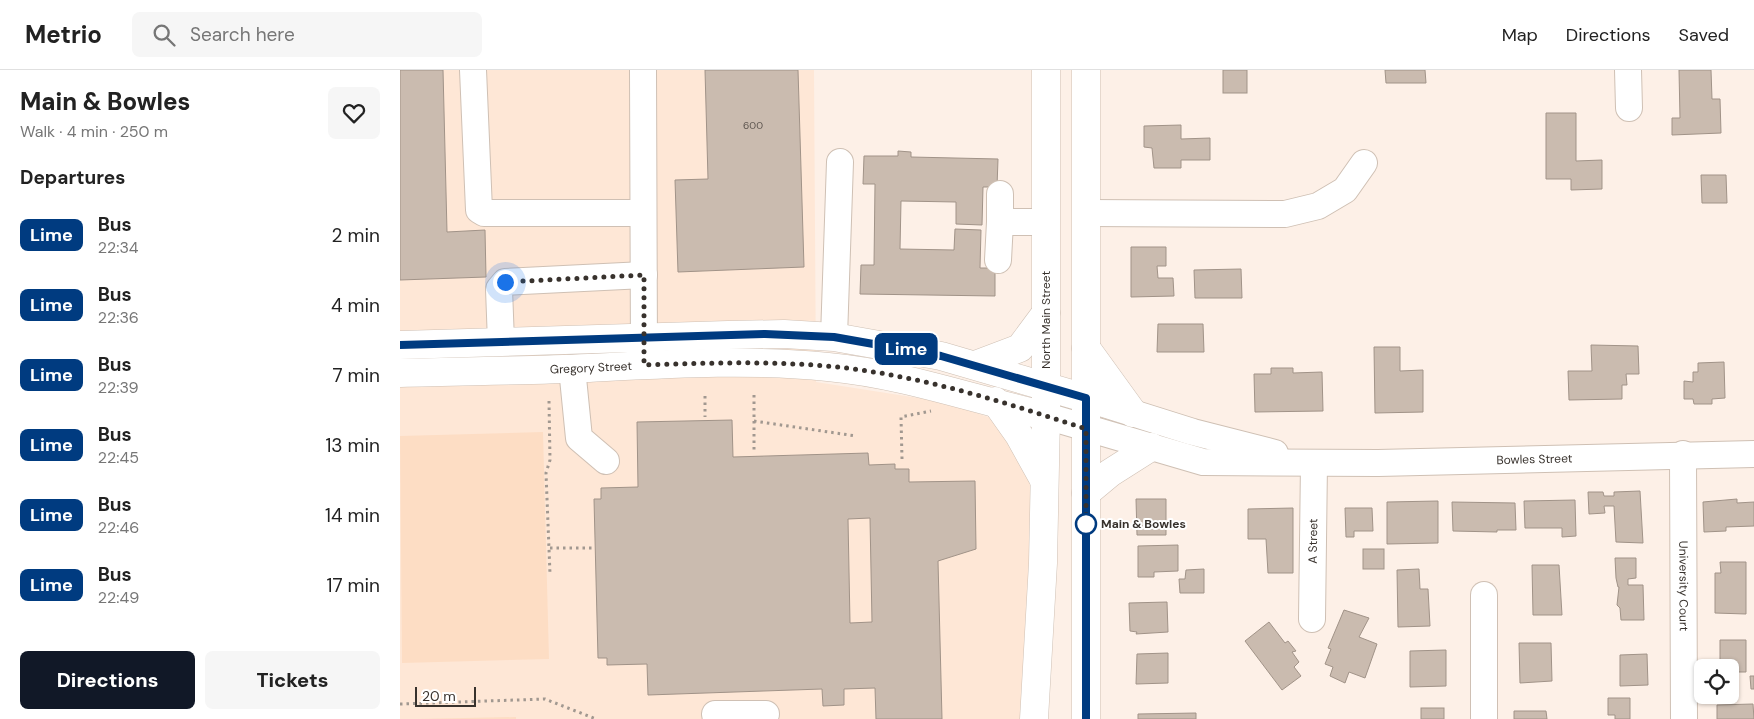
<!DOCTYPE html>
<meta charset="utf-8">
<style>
body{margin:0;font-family:"DM Sans",sans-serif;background:#f6f6f6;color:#222;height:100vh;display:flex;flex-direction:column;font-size:19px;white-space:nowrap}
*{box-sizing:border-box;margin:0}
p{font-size:16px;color:#767676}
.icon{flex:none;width:28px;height:28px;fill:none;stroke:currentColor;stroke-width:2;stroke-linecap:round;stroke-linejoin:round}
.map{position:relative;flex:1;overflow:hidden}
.panel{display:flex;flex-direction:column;background:#fff;width:400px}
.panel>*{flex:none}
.badge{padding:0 10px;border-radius:8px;font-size:18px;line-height:32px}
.tools{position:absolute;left:1294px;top:589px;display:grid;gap:10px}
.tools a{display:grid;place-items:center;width:45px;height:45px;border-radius:8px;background:#fff;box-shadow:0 1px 4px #0004;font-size:25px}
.scale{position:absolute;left:15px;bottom:12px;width:61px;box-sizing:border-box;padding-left:5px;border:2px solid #38322d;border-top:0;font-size:14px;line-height:18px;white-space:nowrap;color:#38322d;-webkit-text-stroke:4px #fff;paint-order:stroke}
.you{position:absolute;width:25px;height:25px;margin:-12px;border:4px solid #fff;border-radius:50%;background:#1a73e8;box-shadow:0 0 0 8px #1a73e833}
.map>.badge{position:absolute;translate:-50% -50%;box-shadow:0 0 0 2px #fff}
h2{padding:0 20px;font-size:19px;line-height:45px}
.round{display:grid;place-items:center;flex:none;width:52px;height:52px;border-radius:8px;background:#f6f6f6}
.headline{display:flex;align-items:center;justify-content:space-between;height:85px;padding:0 20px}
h1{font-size:24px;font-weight:800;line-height:38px}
.button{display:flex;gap:10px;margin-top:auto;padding:10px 20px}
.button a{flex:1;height:58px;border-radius:8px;background:#111827;color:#fff;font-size:20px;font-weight:800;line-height:58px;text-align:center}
.button a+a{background:#f6f6f6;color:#222}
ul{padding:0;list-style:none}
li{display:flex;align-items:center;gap:15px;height:70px;padding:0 20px}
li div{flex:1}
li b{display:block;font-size:19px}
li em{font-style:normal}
li .badge{min-width:55px;font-weight:700;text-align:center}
header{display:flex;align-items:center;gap:30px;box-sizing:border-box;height:70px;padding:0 25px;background:#fff;border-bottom:1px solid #e0e0e0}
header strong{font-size:24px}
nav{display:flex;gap:28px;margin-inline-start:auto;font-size:18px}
.search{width:350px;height:45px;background:#f6f6f6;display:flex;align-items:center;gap:12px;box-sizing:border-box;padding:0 18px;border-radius:8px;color:#767676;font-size:19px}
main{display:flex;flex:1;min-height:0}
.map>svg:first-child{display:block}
</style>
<header>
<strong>Metrio</strong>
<div class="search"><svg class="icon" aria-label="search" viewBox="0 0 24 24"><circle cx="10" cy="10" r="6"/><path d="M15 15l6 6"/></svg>Search here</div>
<nav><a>Map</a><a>Directions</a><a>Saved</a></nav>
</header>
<main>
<section class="panel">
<div class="headline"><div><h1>Main &amp; Bowles</h1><p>Walk · 4 min · 250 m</p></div><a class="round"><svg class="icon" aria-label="heart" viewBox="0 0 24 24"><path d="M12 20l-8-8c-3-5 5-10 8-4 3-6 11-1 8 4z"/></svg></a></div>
<h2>Departures</h2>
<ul>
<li><span class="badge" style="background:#003b80;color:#fff">Lime</span><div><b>Bus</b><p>22:34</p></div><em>2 min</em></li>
<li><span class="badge" style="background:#003b80;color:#fff">Lime</span><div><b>Bus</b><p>22:36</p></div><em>4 min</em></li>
<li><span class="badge" style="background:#003b80;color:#fff">Lime</span><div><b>Bus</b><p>22:39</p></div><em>7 min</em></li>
<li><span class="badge" style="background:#003b80;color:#fff">Lime</span><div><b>Bus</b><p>22:45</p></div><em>13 min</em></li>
<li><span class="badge" style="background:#003b80;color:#fff">Lime</span><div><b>Bus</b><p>22:46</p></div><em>14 min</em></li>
<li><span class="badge" style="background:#003b80;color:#fff">Lime</span><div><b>Bus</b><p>22:49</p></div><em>17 min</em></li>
</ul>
<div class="button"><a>Directions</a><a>Tickets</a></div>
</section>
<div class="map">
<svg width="1354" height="649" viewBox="0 0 1354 649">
<rect width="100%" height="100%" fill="#fdf0e7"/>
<!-- built -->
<path fill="#fee7d6" d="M0,0H414L416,312L544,332L594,349L628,395L633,448V649H0Z"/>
<!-- green -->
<g fill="#fdddc4">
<path d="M143,362L149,589L2,593L0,366Z"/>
<path d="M116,647V649H17Z"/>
</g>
<!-- building -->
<g fill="#cabbaf" stroke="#a19388" fill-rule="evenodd">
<path d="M0,0H43L47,162L85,160L86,207L0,210Z"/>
<path d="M305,0H398L404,197L278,202L275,110L308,109Z"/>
<rect x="823" y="0" width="24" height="23"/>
<path d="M985,0H1025L1026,13H986Z"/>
<path d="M1279,0H1311L1312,29H1320L1321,63L1272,65V48H1280Z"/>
<path d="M1146,43H1176V91L1202,90V119L1171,120V109H1146Z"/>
<path d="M781,55V69L810,68V90H781V98H754L752,78L744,77V56Z"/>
<path d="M498,81L511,82V87L598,89L597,117H583L582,155L556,154V132L501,131L500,179L554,180L555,159L581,160L580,198H595V226L460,224L461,195H474L475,114H463L464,86H498Z"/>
<path d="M1301,105H1326L1327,133H1302Z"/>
<path d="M731,177H766V196H757L758,208H773L774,226L731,227Z"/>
<path d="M841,199L842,228H795L794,200Z"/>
<path d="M758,254H803L804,282H757Z"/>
<path d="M1191,275L1238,276L1239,304H1226L1227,315H1222V329L1169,330L1168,301H1192Z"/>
<path d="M974,277H1000V301L1023,300V342L975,343Z"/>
<path d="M1324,292L1325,328L1312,329V334H1294L1293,329H1284V311L1293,312V302H1298V293Z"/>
<path d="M871,298H893V303L922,302L923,341L855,342L854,304H871Z"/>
<path d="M332,350L333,387L468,383L469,395L495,394V399H509V412L575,411L576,479L538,491L542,649H476L475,618L444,619V635L423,636L422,619L248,625L247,594L207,595V588H198L194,429H201V418L238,417L237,352ZM470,448L472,552L450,553L448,449Z"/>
<path d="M1240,421L1243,473L1216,472L1214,436H1204L1205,443L1189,444L1188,422H1203L1204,426H1214V422Z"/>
<path d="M736,429H766V465H737Z"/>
<path d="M1337,429V433L1354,432V456L1326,457V461L1304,462L1303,432Z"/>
<path d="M1175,430L1176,466L1162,467V458H1125L1124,431Z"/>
<path d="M1038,431V473L987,474V432Z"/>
<path d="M1052,432L1115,433L1116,460H1097V462L1053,461Z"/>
<path d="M893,438V503H868L866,469H848V439Z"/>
<path d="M945,438H972L973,461H954V467H946Z"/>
<path d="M778,475V501L754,502V507H738V476Z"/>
<rect x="963" y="479" width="21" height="20"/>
<path d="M1215,488H1236V508L1228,509V515H1243L1244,550H1221L1220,538L1217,535L1219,517H1218L1216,508Z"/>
<path d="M1320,492H1346V544L1315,543V503H1321Z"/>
<path d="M1132,495H1159L1162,545H1133Z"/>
<path d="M804,499V523H780L779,509H785L786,500Z"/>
<path d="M1019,499L1020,519H1028L1030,556L998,557L997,500Z"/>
<path d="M767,532L768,562L736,564L737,562L730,561L729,533Z"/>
<path d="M944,540L969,548L959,567L977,574L965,608L949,602L945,613L930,606L933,597L925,594L931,579L928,578Z"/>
<path d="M869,552L885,573L888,571L896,581L892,582L899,592L894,597L901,606L882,620L845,571Z"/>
<path d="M1320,570H1346V602H1330V598H1320Z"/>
<path d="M1119,573H1151L1152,611L1120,613Z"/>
<path d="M1046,580V616L1010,617V581Z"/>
<path d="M768,583V613L736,614L737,584Z"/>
<path d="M1247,584L1248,615L1220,616V585Z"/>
<path d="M1350,606H1354V619H1351Z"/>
<path d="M1208,628H1230V649H1215V645H1208Z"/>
<path d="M1353,634L1354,649H1317V635Z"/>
<rect x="1021" y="638" width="23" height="11"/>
<path d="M1114,641H1146L1147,649H1114Z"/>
<path d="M796,643V649H738V644Z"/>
</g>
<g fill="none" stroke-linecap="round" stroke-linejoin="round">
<defs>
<g id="minor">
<path d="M73,0L79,140L84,143H243"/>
<path d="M243,0L244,289"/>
<path d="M1228,0L1229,38"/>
<path d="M600,124V152H646"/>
<path d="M686,143L885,144L918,136L945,120L964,93"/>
<path d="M598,190L600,152"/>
<path d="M434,267L440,92"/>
<path d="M101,272L99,219L105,212L244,205"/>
<path d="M172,298L179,368L206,391"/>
<path d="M685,328L793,362L875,383"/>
<path id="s1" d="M646,346L803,392L978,393L1354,384"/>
<path id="s2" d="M1283,384L1284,649"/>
<path id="s3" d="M912,549L914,393"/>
<path d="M316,649L315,644H366"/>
<path d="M1084,649V525"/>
</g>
<g id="major">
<path d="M0,275L328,265L384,264L434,267L541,286L685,328"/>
<path d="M686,278L733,343"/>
<path d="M575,295L620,278L646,243"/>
<path id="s4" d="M0,303C63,301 126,301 189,298C269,294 349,289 428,297C503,304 573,329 646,346"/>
<path d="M595,331L619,365L644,410"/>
<path d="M686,423L710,403L751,377"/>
<path d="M634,649L643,493L646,346V0"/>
<path d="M686,649V0"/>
</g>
</defs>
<!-- minor casing -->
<use href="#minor" stroke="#cfc0b4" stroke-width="28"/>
<!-- major casing -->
<use href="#major" stroke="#cfc0b4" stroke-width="29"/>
<!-- path -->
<g stroke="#a19890" stroke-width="3" stroke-dasharray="2.5 4" stroke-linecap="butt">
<path d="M354,325V382"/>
<path d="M305,326V347"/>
<path d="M149,331L150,390L146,403L150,504"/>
<path d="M354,351L456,366"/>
<path d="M502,389L501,347L531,341"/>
<path d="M150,478H192"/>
<path d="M0,634L145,629L196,649"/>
</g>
<!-- minor -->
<use href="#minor" stroke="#fff" stroke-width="26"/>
<!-- major -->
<use href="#major" stroke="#fff" stroke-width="28"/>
</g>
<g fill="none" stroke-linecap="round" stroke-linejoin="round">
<defs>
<path id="line" d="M0,275L365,264L434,267L541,286L686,328V649"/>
</defs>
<!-- line casing -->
<use href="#line" stroke="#fff" stroke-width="11"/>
<!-- line -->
<use href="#line" stroke="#003b80" stroke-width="8"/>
<!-- walk -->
<path stroke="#38322d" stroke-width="5" stroke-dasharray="0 9" d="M105,212L244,205V295C305,293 366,291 427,296C515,304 602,331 686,359V456V454"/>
</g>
<!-- markers -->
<circle fill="#fff" stroke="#003b80" stroke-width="2.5" cx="686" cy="454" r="10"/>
<g text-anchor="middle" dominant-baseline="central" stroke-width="4" stroke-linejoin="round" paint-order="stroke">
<!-- number labels -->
<g font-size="10" fill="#5c544e">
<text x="353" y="55">600</text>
</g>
<!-- street labels -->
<g font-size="12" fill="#38322d" stroke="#fff">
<text transform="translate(646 250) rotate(-90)">North Main Street</text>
<text stroke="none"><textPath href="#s4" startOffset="191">Gregory Street</textPath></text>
<text stroke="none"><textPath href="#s1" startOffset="495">Bowles Street</textPath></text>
<text stroke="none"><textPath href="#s3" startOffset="78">A Street</textPath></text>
<text stroke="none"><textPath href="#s2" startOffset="132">University Court</textPath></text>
</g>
<!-- stop labels -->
<g font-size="12" font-weight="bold" fill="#38322d" stroke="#fff" text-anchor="start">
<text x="701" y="454">Main &amp; Bowles</text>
</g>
</g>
</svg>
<div class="tools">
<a><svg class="icon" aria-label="locate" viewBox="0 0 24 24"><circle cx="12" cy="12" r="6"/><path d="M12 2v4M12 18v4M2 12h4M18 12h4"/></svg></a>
</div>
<div class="scale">20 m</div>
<div class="you" style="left:105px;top:212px"></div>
<b class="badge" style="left:506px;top:279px;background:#003b80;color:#fff">Lime</b>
</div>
</main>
